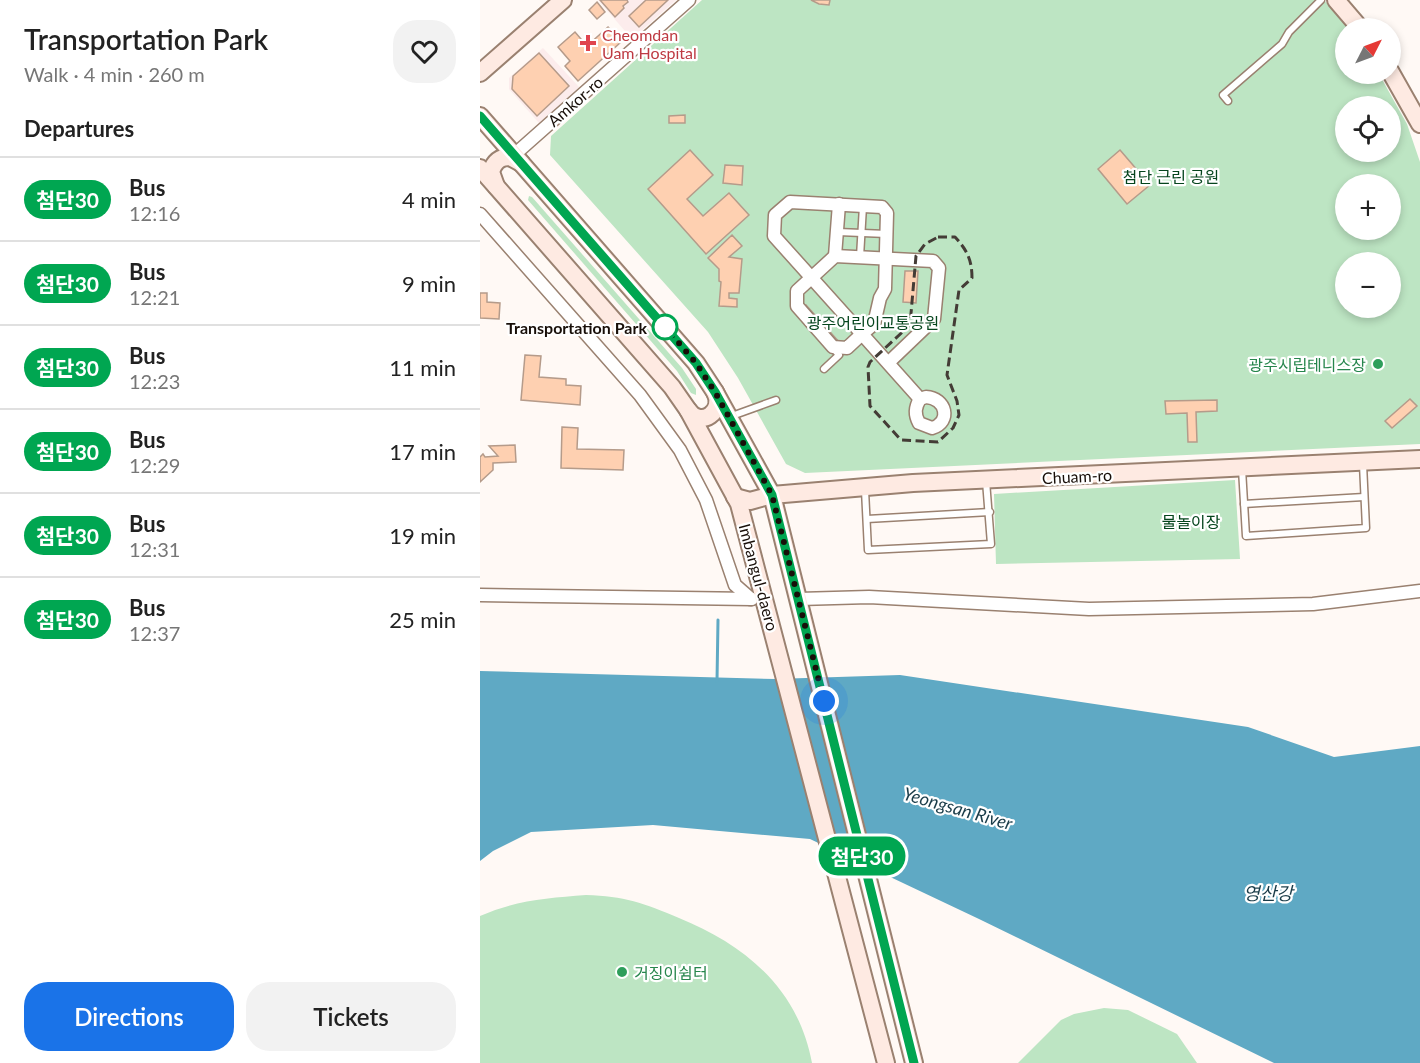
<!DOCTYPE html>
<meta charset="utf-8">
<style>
body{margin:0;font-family:Lato,"Noto Sans KR",sans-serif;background:#f2f2f2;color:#222;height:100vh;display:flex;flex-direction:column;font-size:22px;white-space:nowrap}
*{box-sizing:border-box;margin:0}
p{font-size:20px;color:#767676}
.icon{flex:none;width:33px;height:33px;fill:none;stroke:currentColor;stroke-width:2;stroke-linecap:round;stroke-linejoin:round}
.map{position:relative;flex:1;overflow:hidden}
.panel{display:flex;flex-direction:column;background:#fff;width:480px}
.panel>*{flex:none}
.badge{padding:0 12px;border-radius:20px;font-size:21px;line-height:39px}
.needle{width:39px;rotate:48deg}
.controls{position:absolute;left:855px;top:18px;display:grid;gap:12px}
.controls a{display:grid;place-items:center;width:66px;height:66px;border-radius:50%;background:#fff;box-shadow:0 3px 9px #0003;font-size:30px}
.you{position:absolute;width:30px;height:30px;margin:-15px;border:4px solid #fff;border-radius:50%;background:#1a73e8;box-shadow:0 0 0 9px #1a73e833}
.map>.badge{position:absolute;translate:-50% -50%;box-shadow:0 0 0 3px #fff}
h2{padding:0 24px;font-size:22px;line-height:54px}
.round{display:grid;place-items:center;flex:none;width:63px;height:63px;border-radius:24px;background:#f2f2f2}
.head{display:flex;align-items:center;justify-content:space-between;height:102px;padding:0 24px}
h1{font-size:28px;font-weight:600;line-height:45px}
.button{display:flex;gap:12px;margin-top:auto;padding:12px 24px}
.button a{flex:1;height:69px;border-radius:24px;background:#1a73e8;color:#fff;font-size:24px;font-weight:600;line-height:69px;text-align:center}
.button a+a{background:#f2f2f2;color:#222}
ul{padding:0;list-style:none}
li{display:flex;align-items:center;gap:18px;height:84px;padding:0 24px;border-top:2px solid #e0e0e0}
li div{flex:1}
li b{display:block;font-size:22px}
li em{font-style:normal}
li .badge{min-width:66px;font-weight:700;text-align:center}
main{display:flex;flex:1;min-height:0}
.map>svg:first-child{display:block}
</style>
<main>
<section class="panel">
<div class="head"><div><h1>Transportation Park</h1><p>Walk · 4 min · 260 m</p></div><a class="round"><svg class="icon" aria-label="heart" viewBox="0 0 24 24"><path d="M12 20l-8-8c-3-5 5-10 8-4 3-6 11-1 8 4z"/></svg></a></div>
<h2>Departures</h2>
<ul>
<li><span class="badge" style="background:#00a651;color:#fff">첨단30</span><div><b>Bus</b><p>12:16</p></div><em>4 min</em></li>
<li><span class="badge" style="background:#00a651;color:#fff">첨단30</span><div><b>Bus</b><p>12:21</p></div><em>9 min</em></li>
<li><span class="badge" style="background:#00a651;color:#fff">첨단30</span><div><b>Bus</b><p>12:23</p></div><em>11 min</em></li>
<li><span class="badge" style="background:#00a651;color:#fff">첨단30</span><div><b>Bus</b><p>12:29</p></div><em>17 min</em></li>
<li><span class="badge" style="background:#00a651;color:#fff">첨단30</span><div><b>Bus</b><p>12:31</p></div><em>19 min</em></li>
<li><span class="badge" style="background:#00a651;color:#fff">첨단30</span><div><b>Bus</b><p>12:37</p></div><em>25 min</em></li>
</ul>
<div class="button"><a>Directions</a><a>Tickets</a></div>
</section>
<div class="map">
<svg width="940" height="1063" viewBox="0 0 940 1063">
<rect width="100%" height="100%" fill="#fff9f5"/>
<!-- commercial -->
<g fill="#fcecec">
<path d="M118,0H196L152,39Z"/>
<path d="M63,48L99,87L59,123L29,89V78Z"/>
</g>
<!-- green -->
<g fill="#bde5c3" fill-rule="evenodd">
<path d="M222,0H844L869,28H866V74H899L927,124L940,162V444L325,473L306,464L258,378L228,332L70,155L71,136ZM866,106H910V152H866ZM866,184H910V230H866ZM866,262H910V308H866Z"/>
<path d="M49,196L52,197L202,368L216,389V395L211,393L197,371L48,200Z"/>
<path d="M755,480L760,559L516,564L514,494Z"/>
<path d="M106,895C144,896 164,903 199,918C265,945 318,988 332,1063H0V916C36,900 68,898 106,895Z"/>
<path d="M624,1008L648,1010L697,1034L717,1063H538L581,1020L594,1014Z"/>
</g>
<!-- water -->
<path fill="#5fa9c4" d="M0,671L295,679L420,675L768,727L854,757L940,746V1063H794L499,919L330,839L173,825L51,832L13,851L0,861Z"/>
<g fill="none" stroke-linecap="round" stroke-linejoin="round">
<!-- stream -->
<path stroke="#5fa9c4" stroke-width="3" d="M237,681L238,620"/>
</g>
<!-- building -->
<g fill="#fed0b1" stroke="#b59b8a" stroke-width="1.5">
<path d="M120,0H147L148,2L143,6L144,8L135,17Z"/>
<path d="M166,0H188L159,27L149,16Z"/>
<path d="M331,0H350L349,5L339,4Z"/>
<path d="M117,2L125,12L117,19L109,10Z"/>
<path d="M128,27L141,42L98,81L85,66L90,61L78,47L95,32L107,46Z"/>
<path d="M59,53L89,86L57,116L32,89L33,76Z"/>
<path d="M205,115V123H189V116Z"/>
<path d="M210,150L233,175L207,199L223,216L249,193L269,215L226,254L168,189Z"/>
<path d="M640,150L670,185L647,204L618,169Z"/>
<path d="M245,165L263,166L262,185L243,183Z"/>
<path d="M252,235L262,246L249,257L262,259L259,293H249V298L257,299V307L239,306L241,282L239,281V269L228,258Z"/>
<path d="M425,271H438L436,303L423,302Z"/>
<path d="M0,293H7V302L20,303L19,319L0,318Z"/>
<path d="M326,305L359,342L351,349L318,312Z"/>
<path d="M45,355L61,356L59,377L86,379V385L101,386L100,405L41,400Z"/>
<path d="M930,399L937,406L912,428L905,421Z"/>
<path d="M737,400V411L716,412L717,442H708L707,413L686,414L685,401Z"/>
<path d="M82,427L98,428L97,449L144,450L143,470L81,468Z"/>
<path d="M35,445L36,462L13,463V470L0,482V457L3,454L5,457L18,456L9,446Z"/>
</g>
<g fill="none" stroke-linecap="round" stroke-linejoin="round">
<defs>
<g id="lane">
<path d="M748,101L743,95L802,44L809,32L841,0"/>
<path d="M358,232L407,234"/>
<path d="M380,257L383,206"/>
<path d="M344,369L359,355L353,348"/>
<path d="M249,417L296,400"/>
<path d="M762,469L766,536L886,528L883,464"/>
<path d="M385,490L388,550L511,544L506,481"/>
<path d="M764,504L884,497"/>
<path d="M387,519L510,512"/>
</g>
<g id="street">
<path d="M34,155L209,0"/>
<path d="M310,202L402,207L407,213L405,289L400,298L394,324L382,334L294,236L295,215Z"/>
<path d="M0,214L160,395L200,450L226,500L255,585L271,599"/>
<path d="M355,256L359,204"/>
<path d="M408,363L454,319L459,268L453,261L355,256L317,291V306L353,347L367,348L382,334L440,399"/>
<path d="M446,397C466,398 472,422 452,428L439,423C434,414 435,407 440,399Z"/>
<path d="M0,595L272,599"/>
<path d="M319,599L389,597L609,609L833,604L940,591"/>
</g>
<g id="secondary">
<path d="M856,0L880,28"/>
<path d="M910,71L940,124"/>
<path d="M0,73L83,0"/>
<path d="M0,116L216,363L235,392L292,495L434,1063"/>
<path d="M0,168L192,387L208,410L259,504L406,1063"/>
<path d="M16,186L11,172C14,162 19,157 30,157L41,163"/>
<path d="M208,410C221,429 245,411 235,392"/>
<path d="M255,497L270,501L292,495L433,483L940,459"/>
</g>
</defs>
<!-- lane casing -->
<use href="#lane" stroke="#9a8170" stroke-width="9"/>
<!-- street casing -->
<use href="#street" stroke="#9a8170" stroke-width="15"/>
<!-- secondary casing -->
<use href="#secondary" stroke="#9a8170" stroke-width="20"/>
<!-- lane -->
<use href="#lane" stroke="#fff" stroke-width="6"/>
<!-- street -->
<use href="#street" stroke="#fff" stroke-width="12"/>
<!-- secondary -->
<use href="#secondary" stroke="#feeae2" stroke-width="16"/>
<!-- rail -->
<path stroke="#443c36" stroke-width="3" stroke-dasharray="9 4.5" stroke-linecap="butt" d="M458,237H475C487,250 492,260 492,278L479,290L467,375L477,401L479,415L473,428L458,442L421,440L390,406L388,367L390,362L430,325L436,256L445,244Z"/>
</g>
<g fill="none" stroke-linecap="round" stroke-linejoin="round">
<defs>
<path id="line" d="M0,116L216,363L235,392L292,495L434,1063"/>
</defs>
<!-- line casing -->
<use href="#line" stroke="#fff" stroke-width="14"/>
<!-- line -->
<use href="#line" stroke="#00a651" stroke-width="9"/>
<!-- walk -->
<path stroke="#180f09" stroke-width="6" stroke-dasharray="0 10.8" d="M185,327L216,363L235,392L292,495L344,701"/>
</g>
<!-- markers -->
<path fill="#e0444e" stroke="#fff" stroke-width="2" d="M105 34h6v6h6v6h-6v6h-6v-6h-6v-6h6z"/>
<circle fill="#fff" stroke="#00a651" stroke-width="3" cx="185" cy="327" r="12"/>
<g fill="#2e9e5b" stroke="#fff" stroke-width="2">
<circle cx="898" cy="364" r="6"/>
<circle cx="142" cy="972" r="6"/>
</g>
<g text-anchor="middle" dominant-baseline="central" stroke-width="4.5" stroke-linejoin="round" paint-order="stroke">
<!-- health labels -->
<g font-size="16" fill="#be3a42" stroke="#fff" text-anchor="start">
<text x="122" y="34">Cheomdan<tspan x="122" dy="18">Uam Hospital</tspan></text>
</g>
<!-- street labels -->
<g font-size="16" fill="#180f09" stroke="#fff">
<text transform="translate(95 101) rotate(-41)">Amkor-ro</text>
<text transform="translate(597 476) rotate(-3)">Chuam-ro</text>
<text transform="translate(279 577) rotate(75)">Imbangul-daero</text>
</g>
<!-- park labels -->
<g font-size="16" fill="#05451d" stroke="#fff">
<text x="691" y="176">첨단 근린 공원</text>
<text x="393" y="322">광주어린이교통공원</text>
<text x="711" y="521">물놀이장</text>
</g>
<!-- stop labels -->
<g font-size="16" font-weight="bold" fill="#180f09" stroke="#fff" text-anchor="end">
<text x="167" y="327">Transportation Park</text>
</g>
<!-- leisure labels -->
<g font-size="16" fill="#27864d" stroke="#fff" text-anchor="end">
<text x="886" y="364">광주시립테니스장</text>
<text x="154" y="972" text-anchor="start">거징이쉼터</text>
</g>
<!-- water labels -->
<g font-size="18" font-style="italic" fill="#1a3c49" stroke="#fff">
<text transform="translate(478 808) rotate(16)">Yeongsan River</text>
<text x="788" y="893">영산강</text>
</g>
</g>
</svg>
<div class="controls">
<a><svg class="needle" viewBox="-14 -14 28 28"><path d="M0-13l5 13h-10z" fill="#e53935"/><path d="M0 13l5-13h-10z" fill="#767676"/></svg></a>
<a><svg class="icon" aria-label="locate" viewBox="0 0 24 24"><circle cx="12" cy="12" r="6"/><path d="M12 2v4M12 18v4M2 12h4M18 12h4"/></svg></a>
<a>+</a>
<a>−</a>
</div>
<div class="you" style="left:344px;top:701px"></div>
<b class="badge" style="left:382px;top:856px;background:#00a651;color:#fff">첨단30</b>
</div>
</main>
